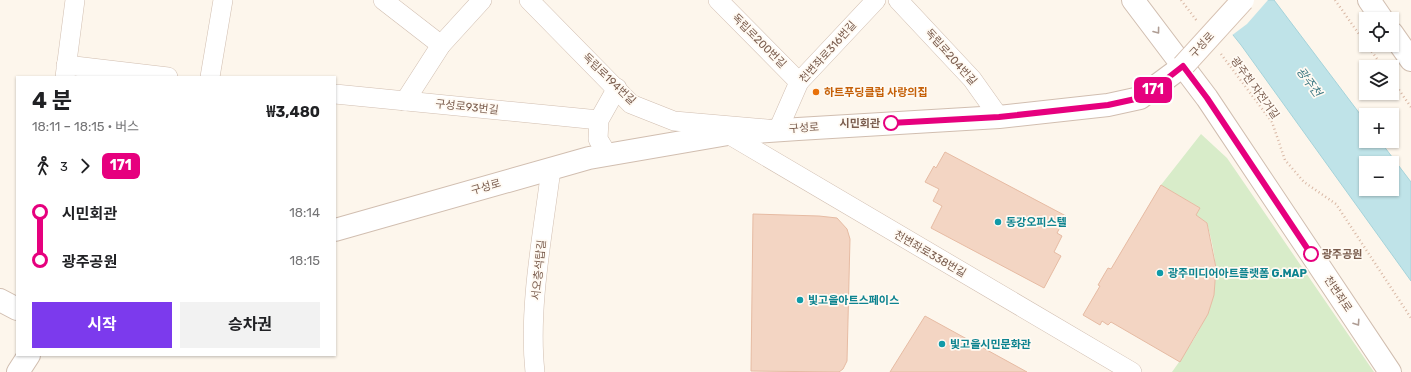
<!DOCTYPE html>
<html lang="ko">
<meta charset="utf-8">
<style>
body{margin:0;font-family:Rubik,"Noto Sans KR",sans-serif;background:#f2f2f2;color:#202124;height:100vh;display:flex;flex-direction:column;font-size:15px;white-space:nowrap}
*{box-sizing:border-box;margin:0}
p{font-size:13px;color:#757577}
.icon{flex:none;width:22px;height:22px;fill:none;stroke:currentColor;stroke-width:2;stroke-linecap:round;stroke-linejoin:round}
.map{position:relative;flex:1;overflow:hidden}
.side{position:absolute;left:16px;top:76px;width:320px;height:280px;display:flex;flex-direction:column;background:#fff;border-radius:0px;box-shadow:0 1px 3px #0004}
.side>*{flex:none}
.badge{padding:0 8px;border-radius:6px;font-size:14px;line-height:26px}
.controls{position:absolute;left:1359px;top:12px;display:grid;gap:8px}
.controls a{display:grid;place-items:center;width:40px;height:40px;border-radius:0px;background:#fff;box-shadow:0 1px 3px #0004;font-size:20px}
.map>.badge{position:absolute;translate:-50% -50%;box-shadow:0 0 0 2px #fff}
.legs{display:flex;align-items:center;gap:6px;height:44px;padding:0 16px;font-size:13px}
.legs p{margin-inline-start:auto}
.overview{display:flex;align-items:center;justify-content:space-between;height:68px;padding:0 16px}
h1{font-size:22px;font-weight:700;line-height:30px}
.cta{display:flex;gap:8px;margin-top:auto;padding:8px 16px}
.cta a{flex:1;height:46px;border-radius:0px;background:#7c3aed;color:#fff;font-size:16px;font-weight:700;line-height:46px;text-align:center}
.cta a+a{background:#f2f2f2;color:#202124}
ul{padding:0 16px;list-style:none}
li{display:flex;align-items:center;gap:14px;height:48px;font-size:15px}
li i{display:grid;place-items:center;width:6px;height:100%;margin:0 5px;background:currentColor}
li i::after{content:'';width:10px;height:10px;margin:-5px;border:3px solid;border-radius:50%;background:#fff}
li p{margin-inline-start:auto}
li:first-child i{background:linear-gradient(#0000 50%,currentColor 0)}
li:last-child i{background:linear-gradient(currentColor 50%,#0000 0)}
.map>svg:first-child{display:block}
</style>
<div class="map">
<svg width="1411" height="372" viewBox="0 0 1411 372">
<rect width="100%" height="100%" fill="#fdf6ec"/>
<!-- green -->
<path fill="#d8ecc9" d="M1201,134L1227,158L1374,372H1172C1180,361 1187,350 1194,339C1220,296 1220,270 1207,223L1196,215L1200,208L1161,185Z"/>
<!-- water -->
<path fill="#bfe3e8" stroke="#a5d3da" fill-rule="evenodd" d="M1205,0H1274L1366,122V141H1380L1411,182V281L1241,45ZM1366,163H1392V189H1366Z"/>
<!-- pier -->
<path fill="#fdf6ec" d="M1203,0H1268L1247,24L1231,36Z"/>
<!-- building -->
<g fill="#f3d5c3" stroke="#e6bba3">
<path d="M945,152L1066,216L1057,233L1062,236L1054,252L1061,256L1044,288L931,228L942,206L933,201L939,189L925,182L934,166L936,168Z"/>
<path d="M1161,185L1200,208L1196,215L1207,223L1216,268L1214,295L1208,314L1180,362L1111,322L1108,325L1102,321L1100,325L1083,315L1100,286L1098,285L1108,268L1111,269Z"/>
<path d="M753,214L819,216L837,218L847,229L850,239L847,361L843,369L839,372L751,371Z"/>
<path d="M925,316L1027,372H890Z"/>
</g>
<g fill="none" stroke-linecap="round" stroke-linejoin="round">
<defs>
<g id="minor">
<path d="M383,0L441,45"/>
<path d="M529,0L631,104L674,121L778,130L799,82L876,0"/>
<path d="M718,0L799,82"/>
<path d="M898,0L972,79L999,117"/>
<path d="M66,65L168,77"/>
<path d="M65,77L75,0"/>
<path d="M210,77L223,0"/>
<path d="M335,94L599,120"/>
<path d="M405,101L441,45L482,0"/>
<path d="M728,134L1132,372"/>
<path d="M607,154L598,139L599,120L617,88"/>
<path d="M535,372C528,308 543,233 551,169"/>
</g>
<g id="tertiary">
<path d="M1133,0L1207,98L1390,372"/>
<path d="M1369,0L1382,19"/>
<path d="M1392,33L1411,60"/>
<path d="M335,230L589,158L728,134L798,129L999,117L1108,105L1140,98L1183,66"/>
<path d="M0,300L17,309"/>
<path d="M18,372L29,355"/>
</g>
</defs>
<!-- minor casing -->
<use href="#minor" stroke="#d1beb0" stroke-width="20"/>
<!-- tertiary casing -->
<use href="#tertiary" stroke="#d1beb0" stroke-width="24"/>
<!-- path -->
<g stroke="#d9b8a5" stroke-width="2.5" stroke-dasharray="1 3" stroke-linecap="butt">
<path d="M1181,0L1197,21"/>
<path d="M1335,0L1366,44"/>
<path d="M1367,45L1383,67"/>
<path d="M1221,54L1272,122L1285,160L1304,182L1336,204L1411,318"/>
<path d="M1392,80L1411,107"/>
</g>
<!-- minor -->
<use href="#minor" stroke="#fff" stroke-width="19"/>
<!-- tertiary -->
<use href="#tertiary" stroke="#fff" stroke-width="22"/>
<defs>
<path id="secondary-bridge" d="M1183,66L1243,0"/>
</defs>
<!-- secondary-bridge casing -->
<use href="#secondary-bridge" stroke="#d6c0b0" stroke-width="24" stroke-linecap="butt"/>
<!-- secondary-bridge -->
<use href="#secondary-bridge" stroke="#fff" stroke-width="22"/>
</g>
<!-- one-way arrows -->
<defs><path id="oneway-chevron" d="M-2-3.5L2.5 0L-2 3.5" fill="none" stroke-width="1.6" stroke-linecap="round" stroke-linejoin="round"/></defs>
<g stroke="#af9d94">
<use href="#oneway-chevron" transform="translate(1157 31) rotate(53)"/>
<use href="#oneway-chevron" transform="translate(1357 323) rotate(56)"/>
</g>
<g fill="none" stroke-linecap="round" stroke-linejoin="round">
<defs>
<path id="line-1" d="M891,123L999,117L1108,105L1140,98L1150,92L1183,66L1207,98L1311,254"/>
</defs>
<!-- line-1 casing -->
<use href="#line-1" stroke="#fff" stroke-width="9"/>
<!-- line-1 -->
<use href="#line-1" stroke="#e6007e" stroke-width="6"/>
</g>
<!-- markers -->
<circle fill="#e8710a" stroke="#fffaf3" stroke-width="1.5" cx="816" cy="92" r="4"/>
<g fill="#fff" stroke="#e6007e" stroke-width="2">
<circle cx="891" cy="123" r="7"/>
<circle cx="1311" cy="254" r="7"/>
</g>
<g fill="#0f9aa8" stroke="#fffaf3" stroke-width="1.5">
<circle cx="998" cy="222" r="4"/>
<circle cx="1160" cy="273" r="4"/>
<circle cx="800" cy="300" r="4"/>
<circle cx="942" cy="344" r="4"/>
</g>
<g text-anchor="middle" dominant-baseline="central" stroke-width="3.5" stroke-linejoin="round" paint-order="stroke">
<!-- street labels -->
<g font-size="11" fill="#7a5c4d" stroke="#fffaf3">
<text transform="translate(759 41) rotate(45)">독립로200번길</text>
<text transform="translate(1202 45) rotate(-47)">구성로</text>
<text transform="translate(828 52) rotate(-48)">천변좌로316번길</text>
<text transform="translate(951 57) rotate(48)">독립로204번길</text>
<text transform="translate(609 79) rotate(44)">독립로194번길</text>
<text transform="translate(1255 88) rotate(54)">광주천 자전거길</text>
<text transform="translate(467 107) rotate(6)">구성로93번길</text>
<text transform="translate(804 128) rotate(-4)">구성로</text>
<text transform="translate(486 187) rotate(-16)">구성로</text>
<text transform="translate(930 254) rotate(30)">천변좌로338번길</text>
<text transform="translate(539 270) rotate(-84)">서오층석탑길</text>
<text transform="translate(1338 294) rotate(56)">천변좌로</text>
</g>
<!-- food labels -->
<g font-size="11" font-weight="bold" fill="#c56008" stroke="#fffaf3" text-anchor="start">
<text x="824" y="92">하트푸딩클럽 사랑의집</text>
</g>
<!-- stop labels -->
<g font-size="11" font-weight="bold" fill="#7a5c4d" stroke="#fffaf3" text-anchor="end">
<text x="880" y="123">시민회관</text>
<text x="1322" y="254" text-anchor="start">광주공원</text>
</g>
<!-- culture labels -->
<g font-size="11" font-weight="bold" fill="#0d838f" stroke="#fffaf3" text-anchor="start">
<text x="1006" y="222">동강오피스텔</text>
<text x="1168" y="273">광주미디어아트플랫폼 G.MAP</text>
<text x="808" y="300">빛고을아트스페이스</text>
<text x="950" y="344">빛고을시민문화관</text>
</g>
<!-- water labels -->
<g font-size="12" font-style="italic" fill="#437c86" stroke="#fffaf3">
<text transform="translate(1309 82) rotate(54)">광주천</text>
</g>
</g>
</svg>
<div class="controls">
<a><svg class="icon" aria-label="locate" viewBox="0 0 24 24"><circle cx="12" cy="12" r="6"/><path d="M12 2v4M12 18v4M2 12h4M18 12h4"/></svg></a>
<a><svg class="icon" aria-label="layers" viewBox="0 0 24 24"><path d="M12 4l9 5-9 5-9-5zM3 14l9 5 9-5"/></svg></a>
<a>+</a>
<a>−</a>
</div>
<b class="badge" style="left:1153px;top:90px;background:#e6007e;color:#fff">171</b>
<section class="side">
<div class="overview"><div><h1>4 분</h1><p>18:11 – 18:15 · 버스</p></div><b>₩3,480</b></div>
<div class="legs"><svg class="icon" aria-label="walk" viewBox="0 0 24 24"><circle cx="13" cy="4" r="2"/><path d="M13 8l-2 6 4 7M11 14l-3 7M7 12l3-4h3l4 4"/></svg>3<svg class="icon" aria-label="forward" viewBox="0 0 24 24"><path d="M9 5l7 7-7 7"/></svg><b class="badge" style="background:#e6007e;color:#fff">171</b></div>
<ul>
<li><i style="color:#e6007e"></i><b>시민회관</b><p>18:14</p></li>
<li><i style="color:#e6007e"></i><b>광주공원</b><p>18:15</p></li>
</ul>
<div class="cta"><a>시작</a><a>승차권</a></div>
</section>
</div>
